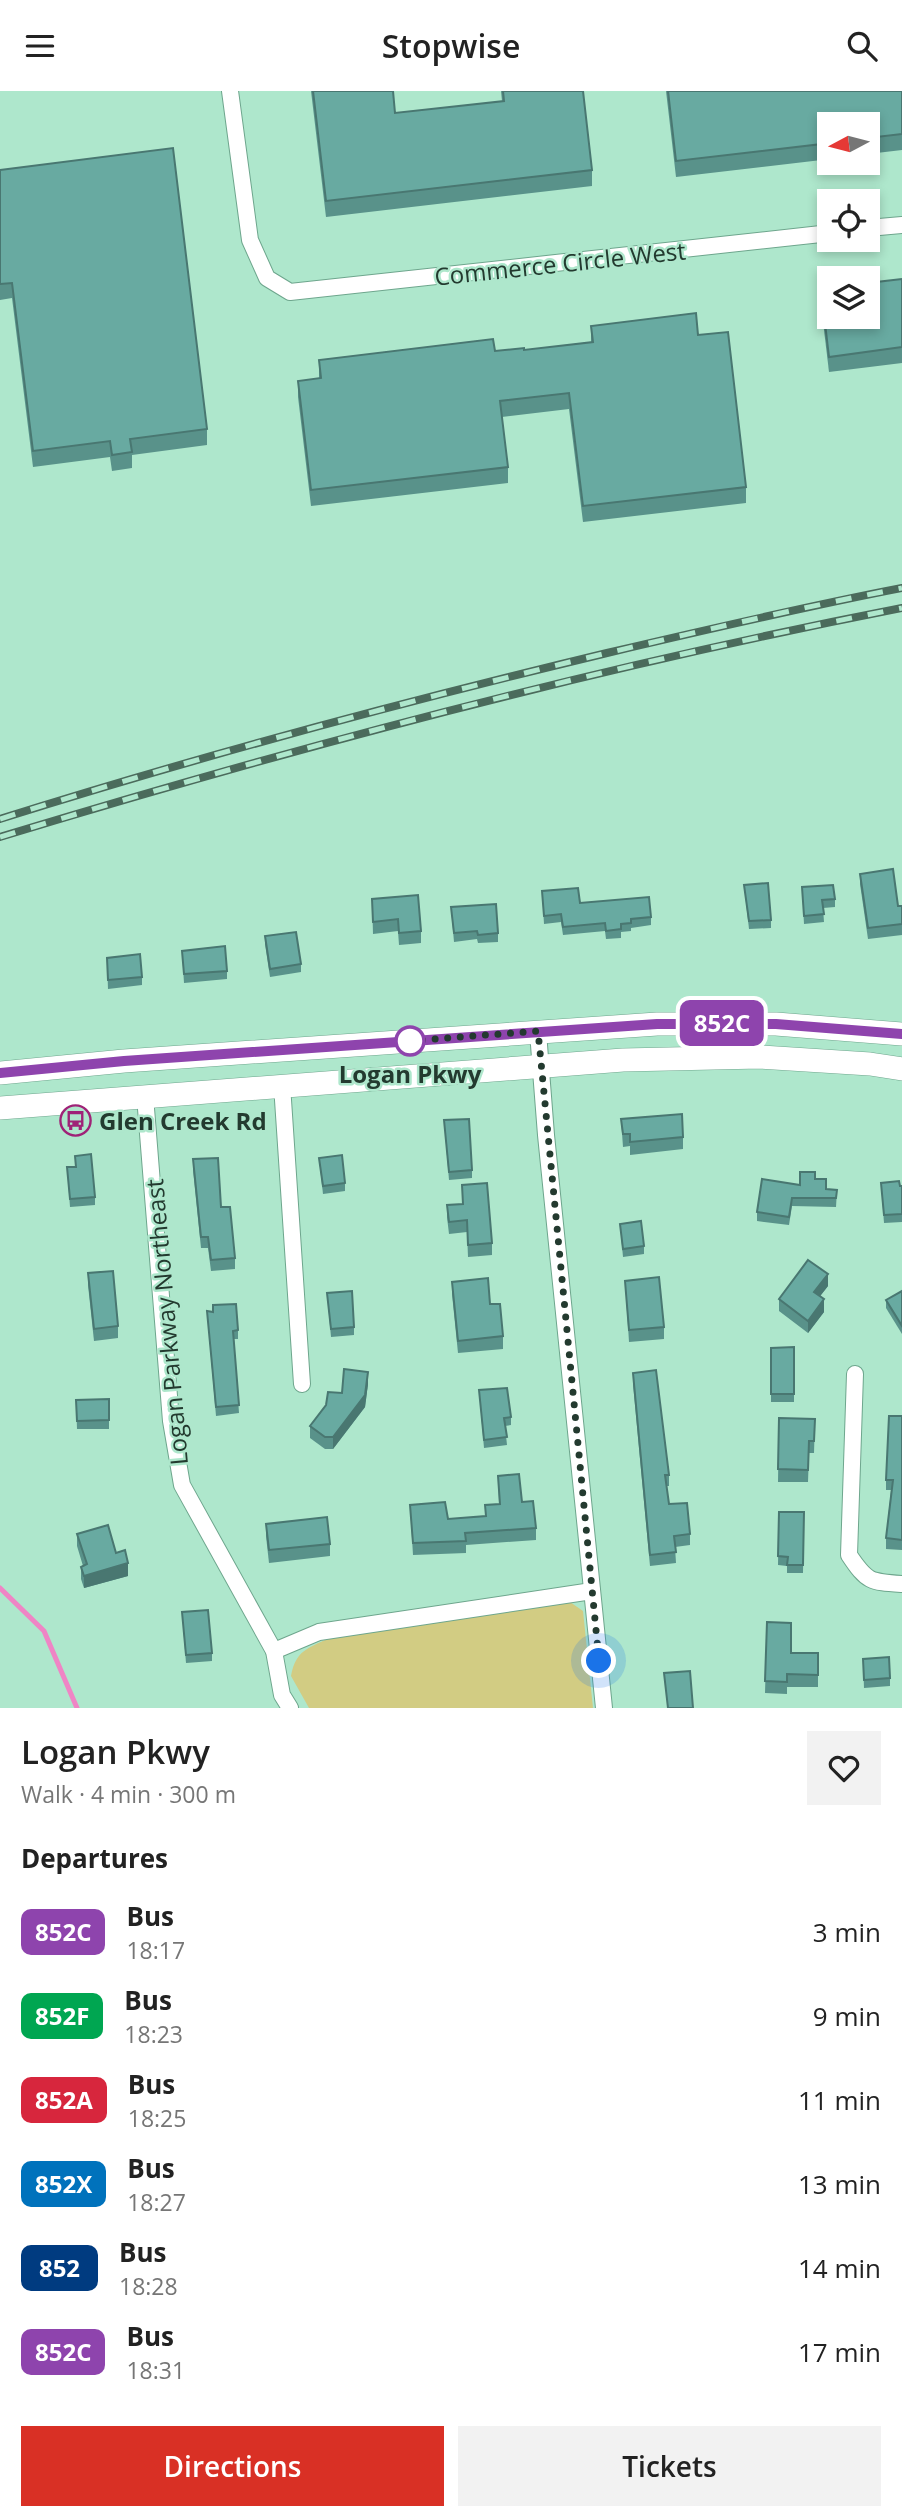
<!DOCTYPE html>
<meta charset="utf-8">
<style>
body{margin:0;font-family:"Open Sans",sans-serif;background:#f2f2f2;color:#222;height:100vh;display:flex;flex-direction:column;font-size:26px;white-space:nowrap}
*{box-sizing:border-box;margin:0}
p{font-size:23px;color:#767676}
.icon{flex:none;width:38px;height:38px;fill:none;stroke:currentColor;stroke-width:2;stroke-linecap:round;stroke-linejoin:round}
.map{position:relative;height:1617px;overflow:hidden}
.panel{display:flex;flex-direction:column;background:#fff;flex:1}
.panel>*{flex:none}
.badge{padding:0 14px;border-radius:10px;font-size:24px;line-height:46px}
.needle{width:46px;rotate:263deg}
.fabs{position:absolute;left:817px;top:21px;display:grid;gap:14px}
.fabs a{display:grid;place-items:center;width:63px;height:63px;border-radius:0px;background:#fff;box-shadow:0 4px 10px #0003;font-size:35px}
.you{position:absolute;width:35px;height:35px;margin:-18px;border:5px solid #fff;border-radius:50%;background:#1a73e8;box-shadow:0 0 0 10px #1a73e833}
.map>.badge{position:absolute;translate:-50% -50%;box-shadow:0 0 0 4px #fff}
h2{padding:0 21px;font-size:26px;line-height:63px}
.round{display:grid;place-items:center;flex:none;width:74px;height:74px;border-radius:0px;background:#f2f2f2}
.head{display:flex;align-items:center;justify-content:space-between;height:119px;padding:0 21px}
h1{font-size:33px;font-weight:600;line-height:52px}
.action{display:flex;gap:14px;margin-top:auto;padding:14px 21px}
.action a{flex:1;height:80px;border-radius:0px;background:#d93025;color:#fff;font-size:28px;font-weight:600;line-height:80px;text-align:center}
.action a+a{background:#f2f2f2;color:#222}
ul{padding:0;list-style:none}
li{display:flex;align-items:center;gap:21px;height:84px;padding:0 21px}
li div{flex:1}
li b{display:block;font-size:26px}
li em{font-style:normal}
li .badge{min-width:77px;font-weight:700;text-align:center}
header{display:flex;justify-content:space-between;align-items:center;height:91px;padding:0 21px;background:#fff;font-size:32px;font-weight:600}
.map>svg:first-child{display:block}
</style>
<header><svg class="icon" aria-label="menu" viewBox="0 0 24 24"><path d="M4 6h16M4 12h16M4 18h16"/></svg>Stopwise<svg class="icon" aria-label="search" viewBox="0 0 24 24"><circle cx="10" cy="10" r="6"/><path d="M15 15l6 6"/></svg></header>
<div class="map">
<svg width="902" height="1617" viewBox="0 0 902 1617">
<rect width="100%" height="100%" fill="#aee7cc"/>
<!-- green -->
<path fill="#d2cc83" d="M570,1511L583,1520L593,1617H309L291,1585C296,1559 307,1558 329,1547Z"/>
<g fill="none" stroke-linecap="round" stroke-linejoin="round">
<!-- stream -->
<path stroke="#ef85c5" stroke-width="5" d="M0,1497L44,1540L77,1617"/>
<defs>
<g id="minor">
<path d="M230,0L250,149L267,187L290,201L830,142"/>
<path d="M868,137L902,134"/>
<path d="M538,941L546,1044L604,1617"/>
<path d="M282,994L302,1293"/>
<path d="M145,1005L171,1330L182,1394L274,1560L282,1604L290,1617"/>
<path d="M855,1283L849,1464C867,1491 870,1491 902,1493"/>
<path d="M274,1560L319,1541L592,1500"/>
</g>
<g id="secondary">
<path d="M0,982L124,970L657,933H776L902,943"/>
<path d="M0,1017L623,969L760,966L870,973L902,978"/>
</g>
</defs>
<!-- minor casing -->
<use href="#minor" stroke="#6ea68d" stroke-width="18"/>
<!-- secondary casing -->
<use href="#secondary" stroke="#6ea68d" stroke-width="24"/>
<!-- minor -->
<use href="#minor" stroke="#fff" stroke-width="16"/>
<!-- secondary -->
<use href="#secondary" stroke="#fff" stroke-width="23"/>
<defs>
<g id="rail">
<path d="M0,728C200,665 403,611 607,562C705,539 803,516 902,497"/>
<path d="M0,746C296,656 598,576 902,517"/>
</g>
</defs>
<!-- rail casing -->
<use href="#rail" stroke="#4b6b5c" stroke-width="8"/>
<!-- rail -->
<use href="#rail" stroke="#aee7cc" stroke-width="5" stroke-dasharray="16" stroke-linecap="butt"/>
</g>
<!-- wall -->
<g fill="#59928a">
<path d="M311,0H393L395,22L502,10L501,0H583L592,79V95L326,126Z"/>
<path d="M666,0H902V59L868,63V33H830V68L676,86Z"/>
<path d="M0,79L207,338V354L132,364V377L112,380L110,366L33,376L12,207L0,209Z"/>
<path d="M902,188V272L829,281L821,214V198Z"/>
<path d="M591,235L698,244L746,396V412L583,431L569,318L502,326L508,376V392L311,415L298,306V290L319,288V269L524,259L591,251Z"/>
<path d="M860,783L898,815H902V844L868,848L860,793Z"/>
<path d="M744,794L771,829V837L749,838Z"/>
<path d="M802,796L835,808V816L823,817L824,831L804,833Z"/>
<path d="M542,800L580,812L651,826V834L631,837V840L621,841V847L606,848L605,840L563,844L561,831L544,833Z"/>
<path d="M372,808L421,840V852L399,854L398,840L373,843Z"/>
<path d="M451,816L498,842V851L478,852L477,848L454,851Z"/>
<path d="M265,845L301,873V881L270,886L265,853Z"/>
<path d="M182,860L227,880V888L184,892Z"/>
<path d="M107,867L142,886V894L108,898Z"/>
<path d="M621,1028L683,1046V1058L630,1064V1055L623,1056Z"/>
<path d="M444,1029L472,1079V1087L449,1089Z"/>
<path d="M75,1065L95,1106V1114L70,1116L67,1076H75Z"/>
<path d="M319,1067L345,1092V1100L323,1103Z"/>
<path d="M193,1068L221,1116L235,1167V1178L211,1180L208,1157H201L193,1079Z"/>
<path d="M815,1088L826,1098L837,1099L836,1116L792,1115L789,1134L757,1130V1121L800,1094Z"/>
<path d="M881,1092L902,1095V1131L884,1132Z"/>
<path d="M462,1094L492,1152V1164L468,1166L467,1141L449,1143L447,1126V1114L463,1113Z"/>
<path d="M620,1133L644,1155V1163L623,1166Z"/>
<path d="M88,1182L118,1235V1247L94,1250L88,1194Z"/>
<path d="M625,1190L664,1236V1248L629,1251Z"/>
<path d="M452,1191L490,1213L503,1245V1258L458,1262L452,1203Z"/>
<path d="M828,1195L820,1205L824,1221L808,1242L779,1220V1208Z"/>
<path d="M902,1200V1243L886,1217V1209Z"/>
<path d="M327,1202L354,1236V1244L331,1246Z"/>
<path d="M207,1220L238,1239V1248H234L239,1322L216,1325Z"/>
<path d="M794,1256V1311H771V1257Z"/>
<path d="M633,1282L669,1384V1395H666L669,1413L690,1443V1454L675,1456L676,1472L650,1475L633,1293Z"/>
<path d="M368,1293L365,1316L333,1358H325L310,1347V1335L342,1302Z"/>
<path d="M479,1299L511,1326V1334L505,1335L507,1354L484,1357Z"/>
<path d="M76,1309L109,1329V1338H77Z"/>
<path d="M902,1325V1459L886,1458V1447L891,1399H886V1389Z"/>
<path d="M779,1327L815,1328L814,1362H809L808,1391H778Z"/>
<path d="M498,1385L522,1411L536,1437V1449L466,1454V1462L413,1464L410,1414L448,1428L485,1425V1414L499,1413Z"/>
<path d="M779,1421H804L803,1482H787V1475L778,1474Z"/>
<path d="M266,1433L330,1453V1465L269,1472L266,1445Z"/>
<path d="M77,1443L116,1462L128,1485L84,1497L81,1488V1476L83,1475L77,1455Z"/>
<path d="M182,1521L212,1562V1570L186,1572Z"/>
<path d="M767,1531L791,1562H818V1596H787V1603L765,1602Z"/>
<path d="M863,1568L890,1587V1595L864,1597Z"/>
</g>
<!-- shaded-wall -->
<g fill="#497771">
<path d="M828,1183V1195L814,1213V1201Z"/>
<path d="M824,1208V1221L808,1242V1230Z"/>
<path d="M368,1281V1293L365,1316L333,1358V1346Z"/>
<path d="M128,1472V1485L84,1497V1485Z"/>
</g>
<!-- building -->
<g fill="#68aaa1" stroke="#497771" stroke-width="2">
<path d="M313,0H393L395,22L504,10L503,0H583L592,79L326,110Z"/>
<path d="M668,0H902V43L868,47V33H830V52L676,70Z"/>
<path d="M173,57L207,338L130,348L132,361L112,364L110,350L33,360L12,192L0,193V79Z"/>
<path d="M902,188V256L829,266L821,198L830,197V226H868V192Z"/>
<path d="M696,222L698,244L728,241L746,396L583,415L569,302L500,310L508,376L311,399L298,290L321,287L319,269L493,248L495,260L524,257V259L593,251L591,235Z"/>
<path d="M893,778L898,815H902V833L868,837L860,783Z"/>
<path d="M768,792L771,829L749,830L744,794Z"/>
<path d="M833,794L835,808L822,809L824,823L804,825L802,796Z"/>
<path d="M578,797L580,812L649,806L651,826L631,828V832L621,833V838L606,840L605,832L563,836L561,823L544,825L542,800Z"/>
<path d="M418,804L421,840L399,842L398,828L373,831L372,808Z"/>
<path d="M496,813L498,842L478,844L477,840L454,842L451,816Z"/>
<path d="M296,841L301,873L270,878L265,845Z"/>
<path d="M225,855L227,880L184,883L182,860Z"/>
<path d="M140,863L142,886L108,889L107,867Z"/>
<path d="M682,1023L683,1046L630,1051V1043H623L621,1028Z"/>
<path d="M469,1028L472,1079L449,1081L444,1029Z"/>
<path d="M91,1063L95,1106L70,1108L67,1076H76L75,1065Z"/>
<path d="M342,1064L345,1092L323,1095L319,1067Z"/>
<path d="M218,1067L221,1116H230L235,1167L211,1169L208,1146H201L193,1068Z"/>
<path d="M800,1081H815V1088H826V1098L837,1099L836,1107H792L789,1126L757,1121L762,1088L800,1094Z"/>
<path d="M899,1090L900,1095H902V1123L884,1124L881,1092Z"/>
<path d="M487,1092L492,1152L468,1154L467,1129L449,1131L447,1114L463,1113L462,1094Z"/>
<path d="M641,1130L644,1155L623,1158L620,1133Z"/>
<path d="M808,1169L828,1183L814,1201L824,1208L808,1230L779,1208Z"/>
<path d="M113,1180L118,1235L94,1238L88,1182Z"/>
<path d="M659,1186L664,1236L629,1239L625,1190Z"/>
<path d="M488,1187L490,1213H500L503,1245L458,1250L452,1191Z"/>
<path d="M352,1200L354,1236L331,1238L327,1202Z"/>
<path d="M902,1200V1235L886,1209Z"/>
<path d="M236,1213L238,1239L233,1240L239,1314L216,1316L207,1220L213,1221V1214Z"/>
<path d="M794,1256V1303H771V1257Z"/>
<path d="M344,1278L368,1281L365,1304L333,1346H325L310,1335L326,1314L328,1301L342,1302Z"/>
<path d="M656,1279L669,1384H665L669,1413L687,1412L690,1443L674,1445L676,1461L650,1464L633,1282Z"/>
<path d="M507,1297L511,1326L504,1327L507,1346L484,1349L479,1299Z"/>
<path d="M109,1308V1329L77,1330L76,1309Z"/>
<path d="M889,1325H902V1449L886,1447L893,1389H886Z"/>
<path d="M779,1327L815,1328L814,1350H809L808,1379L778,1378Z"/>
<path d="M519,1383L522,1411L533,1410L536,1437L465,1442L466,1450L413,1452L410,1414L445,1411L448,1428L486,1425L485,1414L500,1413L498,1385Z"/>
<path d="M779,1421H804L803,1474H787L788,1466L778,1465Z"/>
<path d="M327,1426L330,1453L269,1459L266,1433Z"/>
<path d="M108,1434L116,1462L125,1459L128,1472L84,1485L81,1476L87,1473L77,1443Z"/>
<path d="M208,1519L212,1562L186,1564L182,1521Z"/>
<path d="M767,1531L791,1532V1562H818V1584L787,1583V1591L765,1590Z"/>
<path d="M889,1566L890,1587L864,1589L863,1568Z"/>
<path d="M690,1580L693,1617H668L664,1582Z"/>
</g>
<g fill="none" stroke-linecap="round" stroke-linejoin="round">
<defs>
<path id="line" d="M0,982L124,970L657,933H776L902,943"/>
</defs>
<!-- line casing -->
<use href="#line" stroke="#fff" stroke-width="16"/>
<!-- line -->
<use href="#line" stroke="#8e44ad" stroke-width="10"/>
<!-- walk -->
<path stroke="#233a2f" stroke-width="7" stroke-dasharray="0 12.6" d="M410,950L538,940L599,1570"/>
</g>
<!-- icons -->
<defs>
<symbol id="bus-ring" viewBox="-11 -11 22 22"><circle r="9.5" fill="#aee7cc" stroke="#9f2277" stroke-width="1.5"/><path d="M-5-6H5V4H4V6H2V4H-2V6H-4V4H-5ZM-3.5-4V0h7V-4ZM-3.5 1.2v1.5H-2V1.2ZM2 1.2v1.5H3.5V1.2Z" fill="#9f2277"/></symbol>
</defs>
<g fill-rule="evenodd">
<use href="#bus-ring" x="58" y="1012" width="35" height="35"/>
</g>
<!-- markers -->
<circle fill="#fff" stroke="#8e44ad" stroke-width="3.5" cx="410" cy="950" r="14"/>
<g text-anchor="middle" dominant-baseline="central" stroke-width="5" stroke-linejoin="round" paint-order="stroke">
<!-- street labels -->
<g font-size="24" fill="#233a2f" stroke="#aee7cc">
<text transform="translate(560 172) rotate(-6)">Commerce Circle West</text>
<text transform="translate(166 1231) rotate(-95)">Logan Parkway Northeast</text>
</g>
<!-- stop labels -->
<g font-size="24" font-weight="bold" fill="#233a2f" stroke="#aee7cc">
<text x="410" y="982">Logan Pkwy</text>
</g>
<!-- poi labels -->
<g font-size="24" font-weight="bold" fill="#233a2f" stroke="#aee7cc" text-anchor="start">
<text x="99" y="1029">Glen Creek Rd</text>
</g>
</g>
</svg>
<div class="fabs">
<a><svg class="needle" viewBox="-14 -14 28 28"><path d="M0-13l5 13h-10z" fill="#e53935"/><path d="M0 13l5-13h-10z" fill="#767676"/></svg></a>
<a><svg class="icon" aria-label="locate" viewBox="0 0 24 24"><circle cx="12" cy="12" r="6"/><path d="M12 2v4M12 18v4M2 12h4M18 12h4"/></svg></a>
<a><svg class="icon" aria-label="layers" viewBox="0 0 24 24"><path d="M12 4l9 5-9 5-9-5zM3 14l9 5 9-5"/></svg></a>
</div>
<div class="you" style="left:599px;top:1570px"></div>
<b class="badge" style="left:722px;top:932px;background:#8e44ad;color:#fff">852C</b>
</div>
<section class="panel">
<div class="head"><div><h1>Logan Pkwy</h1><p>Walk · 4 min · 300 m</p></div><a class="round"><svg class="icon" aria-label="heart" viewBox="0 0 24 24"><path d="M12 20l-8-8c-3-5 5-10 8-4 3-6 11-1 8 4z"/></svg></a></div>
<h2>Departures</h2>
<ul>
<li><span class="badge" style="background:#8e44ad;color:#fff">852C</span><div><b>Bus</b><p>18:17</p></div><em>3 min</em></li>
<li><span class="badge" style="background:#00a651;color:#fff">852F</span><div><b>Bus</b><p>18:23</p></div><em>9 min</em></li>
<li><span class="badge" style="background:#d7263d;color:#fff">852A</span><div><b>Bus</b><p>18:25</p></div><em>11 min</em></li>
<li><span class="badge" style="background:#0072bc;color:#fff">852X</span><div><b>Bus</b><p>18:27</p></div><em>13 min</em></li>
<li><span class="badge" style="background:#003b80;color:#fff">852</span><div><b>Bus</b><p>18:28</p></div><em>14 min</em></li>
<li><span class="badge" style="background:#8e44ad;color:#fff">852C</span><div><b>Bus</b><p>18:31</p></div><em>17 min</em></li>
</ul>
<div class="action"><a>Directions</a><a>Tickets</a></div>
</section>
